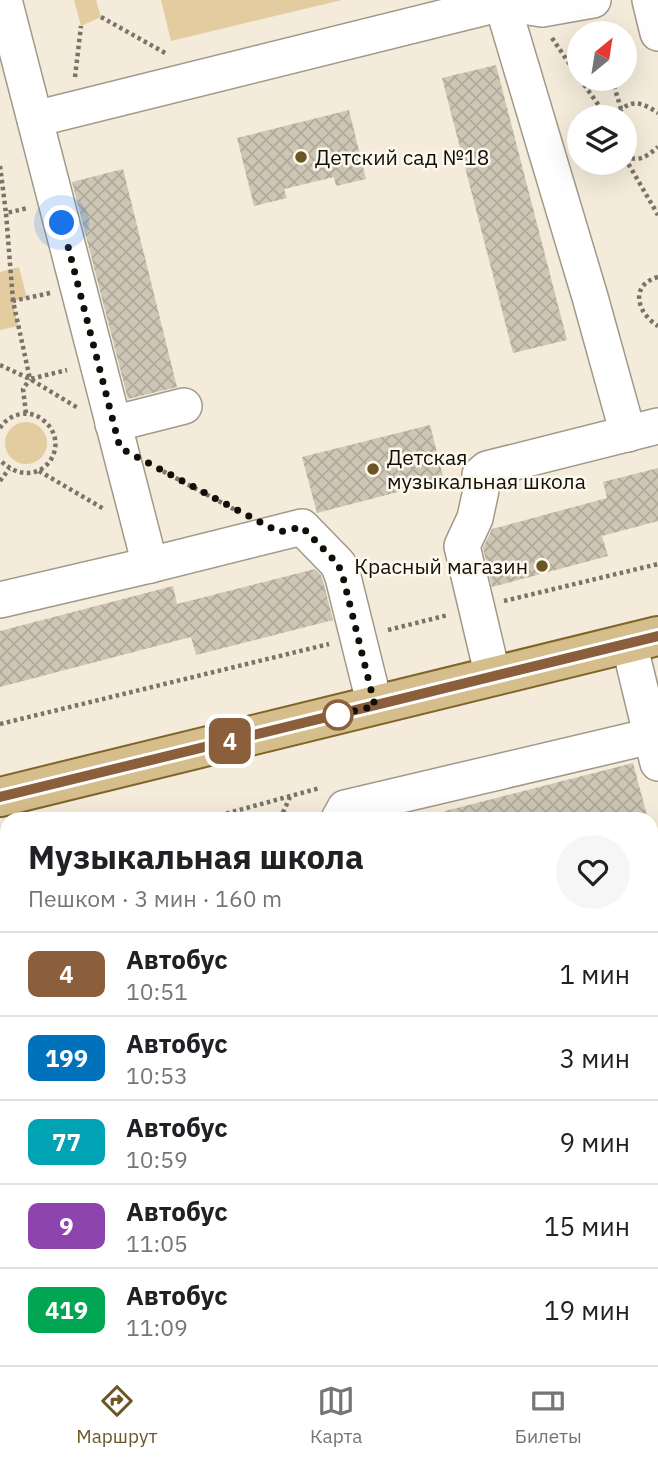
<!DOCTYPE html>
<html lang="ru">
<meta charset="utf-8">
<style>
body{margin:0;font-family:"IBM Plex Sans",sans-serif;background:#f6f6f6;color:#202124;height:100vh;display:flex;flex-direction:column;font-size:26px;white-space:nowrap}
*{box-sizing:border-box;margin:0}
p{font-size:23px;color:#757577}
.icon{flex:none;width:38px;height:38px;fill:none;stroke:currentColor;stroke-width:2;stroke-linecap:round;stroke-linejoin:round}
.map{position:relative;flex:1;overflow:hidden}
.sheet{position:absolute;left:0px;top:812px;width:658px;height:553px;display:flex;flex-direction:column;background:#fff;border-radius:21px 21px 0 0;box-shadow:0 7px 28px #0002}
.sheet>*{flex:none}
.badge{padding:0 14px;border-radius:10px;font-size:24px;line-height:46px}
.needle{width:46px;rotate:30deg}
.tools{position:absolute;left:567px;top:21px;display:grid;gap:14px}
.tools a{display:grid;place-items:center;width:70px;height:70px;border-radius:50%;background:#fff;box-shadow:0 7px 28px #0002;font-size:35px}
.you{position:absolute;width:35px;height:35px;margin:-18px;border:5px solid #fff;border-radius:50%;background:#1a73e8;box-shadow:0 0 0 10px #1a73e833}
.map>.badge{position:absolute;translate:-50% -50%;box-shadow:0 0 0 4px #fff}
.round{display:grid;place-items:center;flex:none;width:74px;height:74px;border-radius:37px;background:#f6f6f6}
.summary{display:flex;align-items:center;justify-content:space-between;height:119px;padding:0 28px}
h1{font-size:33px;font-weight:700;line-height:52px}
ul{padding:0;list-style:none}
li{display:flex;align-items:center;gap:21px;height:84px;padding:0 28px;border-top:2px solid #e0e0e0}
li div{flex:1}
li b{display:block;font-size:26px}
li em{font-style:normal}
li .badge{min-width:77px;font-weight:700;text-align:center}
.dock{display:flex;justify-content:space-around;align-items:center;height:98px;border-top:2px solid #e0e0e0;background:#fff;font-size:19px;color:#757577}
.dock a{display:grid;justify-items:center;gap:4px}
.dock .on{color:#6d5626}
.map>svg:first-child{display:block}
</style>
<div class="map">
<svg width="658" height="1365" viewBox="0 0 658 1365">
<defs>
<pattern id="forest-firs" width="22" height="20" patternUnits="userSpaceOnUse" patternTransform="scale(1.75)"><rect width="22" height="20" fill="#e3cca0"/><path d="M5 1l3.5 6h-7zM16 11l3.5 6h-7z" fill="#c2ae88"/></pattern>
<pattern id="building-cross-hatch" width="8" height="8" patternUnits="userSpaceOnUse" patternTransform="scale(1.75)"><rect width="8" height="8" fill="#cec6b5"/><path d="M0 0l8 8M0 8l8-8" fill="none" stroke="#b0a99a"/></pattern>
</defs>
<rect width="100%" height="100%" fill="#f4ebda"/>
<!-- forest -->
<g fill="url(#forest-firs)">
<path d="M658,874V1176L651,1188V876Z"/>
<path d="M7,1056V1109L0,1086V1058Z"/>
<path d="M295,1358H329V1365H302Z"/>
<path d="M466,1358H591L587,1365H462Z"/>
</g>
<!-- green -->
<g fill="#e3cca0">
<path d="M74,0H96L101,17L81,26Z"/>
<path d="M161,0H342L171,41Z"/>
<path d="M19,267L27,298L13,301L18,326L0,330V272Z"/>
<circle cx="26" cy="443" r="21"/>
</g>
<!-- building -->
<g fill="url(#building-cross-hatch)">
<path d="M496,65L567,340L513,353L442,78Z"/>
<path d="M349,110L366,179L336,186L334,177L284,189L287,198L254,206L237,138Z"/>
<path d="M123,169L177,387L128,399L72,182Z"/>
<path d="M430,425L444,480L317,513L302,457Z"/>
<path d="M658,468V521L602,536L608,556L492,587L483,548L492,529L607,498L603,482Z"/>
<path d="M315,569L321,575L323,581L333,620L196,655L191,637L0,687V631L173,586L177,604Z"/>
<path d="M633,763L648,819H446L445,811Z"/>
</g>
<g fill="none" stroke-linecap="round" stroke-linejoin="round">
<defs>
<g id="minor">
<path d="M4,0L150,565"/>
<path d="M650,0L658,33"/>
<path d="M502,3L590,297L628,434"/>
<path d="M35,119L502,3L542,9L593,0"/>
<path d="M113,424L184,406"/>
<path d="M0,600L150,565L302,527L338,564L343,577L375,706"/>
<path d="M629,643L658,763"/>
<path d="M493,677L462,546L475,518L481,490L480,475L487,469L658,426"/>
<path d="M339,819L345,808L651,736"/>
<path d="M0,960L7,958"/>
<path d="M0,1128L7,1126"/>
<path d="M0,1323L7,1350"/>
<path d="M183,1358L185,1365"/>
<path d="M355,1365L359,1358"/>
</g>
<path id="major" d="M0,797L658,636"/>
</defs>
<!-- minor casing -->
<use href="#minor" stroke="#a19989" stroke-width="38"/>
<!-- major casing -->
<use href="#major" stroke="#7f642b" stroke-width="42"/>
<!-- path -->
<g stroke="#797368" stroke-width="4.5" stroke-dasharray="3.5 3.5" stroke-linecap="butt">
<path d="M101,17L167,54"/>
<path d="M552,38L579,78"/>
<path d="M75,77L81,26"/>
<path d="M580,79L607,117"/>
<path d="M612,79L621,109"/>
<path d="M615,117C629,98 640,101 658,113"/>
<path d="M625,156C639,163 647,156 658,147"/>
<path d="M625,158L658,215"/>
<path d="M0,166L6,213"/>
<path d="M658,277C629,285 637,313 658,326"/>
<path d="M50,293L13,301L30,379L67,370"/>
<path d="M13,301L6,213L28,208"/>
<path d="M0,365L30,379L78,408"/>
<path d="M26,413L23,389L30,379"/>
<path d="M0,428C5,420 13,415 22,414C30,413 37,415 43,420C76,446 37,497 0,460"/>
<path d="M157,468L239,512"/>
<path d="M39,471L104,509"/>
<path d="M0,481L9,469"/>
<path d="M504,601L658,564"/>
<path d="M388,630L448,615"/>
<path d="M0,724L329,644"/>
<path d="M206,819L320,788"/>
<path d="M280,819L290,797"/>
<path d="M0,874L7,872"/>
<path d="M651,876L658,874"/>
<path d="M0,895L7,888"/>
<path d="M651,910L658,901"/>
<path d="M651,1043L655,1096L658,1107"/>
<path d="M651,1147L658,1150"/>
<path d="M295,1358L302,1365"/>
<path d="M545,1365L546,1358"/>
</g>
<!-- minor -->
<use href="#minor" stroke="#fff" stroke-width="35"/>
<!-- major -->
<use href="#major" stroke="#d5be8b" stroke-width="38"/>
</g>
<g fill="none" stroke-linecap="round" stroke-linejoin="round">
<defs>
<path id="line" d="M0,797L658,636"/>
</defs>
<!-- line casing -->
<use href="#line" stroke="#fff" stroke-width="16"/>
<!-- line -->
<use href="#line" stroke="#8b5e3c" stroke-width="10"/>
<!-- walk -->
<path stroke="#120f09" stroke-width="7" stroke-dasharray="0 12.6" d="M62,223L120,448L279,532L302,527L338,564L343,577L375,706L336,715H338"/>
</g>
<!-- markers -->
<g fill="#6d5626" stroke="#fef9ee" stroke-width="2.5">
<circle cx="301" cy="157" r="7"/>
<circle cx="373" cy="469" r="7"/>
<circle cx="542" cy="566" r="7"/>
</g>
<circle fill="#fff" stroke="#8b5e3c" stroke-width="3.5" cx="338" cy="715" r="14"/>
<g text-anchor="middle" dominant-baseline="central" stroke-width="5" stroke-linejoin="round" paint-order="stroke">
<!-- poi labels -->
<g font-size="21" fill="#120f09" stroke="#fef9ee" text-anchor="start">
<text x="315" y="157">Детский сад №18</text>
<text x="387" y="457">Детская<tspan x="387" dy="24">музыкальная школа</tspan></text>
<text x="528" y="566" text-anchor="end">Красный магазин</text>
</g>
</g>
</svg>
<div class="tools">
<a><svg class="needle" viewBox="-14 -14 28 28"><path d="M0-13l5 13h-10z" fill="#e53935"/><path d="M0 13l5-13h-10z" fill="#757577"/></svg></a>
<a><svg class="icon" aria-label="layers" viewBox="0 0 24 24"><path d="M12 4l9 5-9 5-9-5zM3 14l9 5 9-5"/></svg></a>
</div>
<div class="you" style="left:62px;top:223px"></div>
<b class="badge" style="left:230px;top:741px;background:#8b5e3c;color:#fff">4</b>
<section class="sheet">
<div class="summary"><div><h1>Музыкальная школа</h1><p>Пешком · 3 мин · 160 m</p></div><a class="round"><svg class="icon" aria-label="heart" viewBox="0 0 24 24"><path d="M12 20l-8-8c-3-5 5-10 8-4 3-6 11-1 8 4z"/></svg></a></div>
<ul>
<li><span class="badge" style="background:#8b5e3c;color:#fff">4</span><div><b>Автобус</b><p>10:51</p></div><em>1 мин</em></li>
<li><span class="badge" style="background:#0072bc;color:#fff">199</span><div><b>Автобус</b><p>10:53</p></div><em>3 мин</em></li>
<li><span class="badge" style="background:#00a3b4;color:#fff">77</span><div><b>Автобус</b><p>10:59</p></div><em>9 мин</em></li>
<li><span class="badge" style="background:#8e44ad;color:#fff">9</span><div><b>Автобус</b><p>11:05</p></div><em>15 мин</em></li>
<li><span class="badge" style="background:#00a651;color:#fff">419</span><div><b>Автобус</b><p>11:09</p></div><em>19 мин</em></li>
</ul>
</section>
</div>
<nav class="dock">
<a class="on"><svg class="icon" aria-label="directions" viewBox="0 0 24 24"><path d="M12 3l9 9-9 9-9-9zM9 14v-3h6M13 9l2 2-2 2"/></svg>Маршрут</a>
<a><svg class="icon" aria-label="map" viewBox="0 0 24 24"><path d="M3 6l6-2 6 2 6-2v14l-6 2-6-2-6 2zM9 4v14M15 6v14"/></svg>Карта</a>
<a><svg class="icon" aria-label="tickets" viewBox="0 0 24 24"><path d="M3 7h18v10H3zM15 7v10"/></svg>Билеты</a>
</nav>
